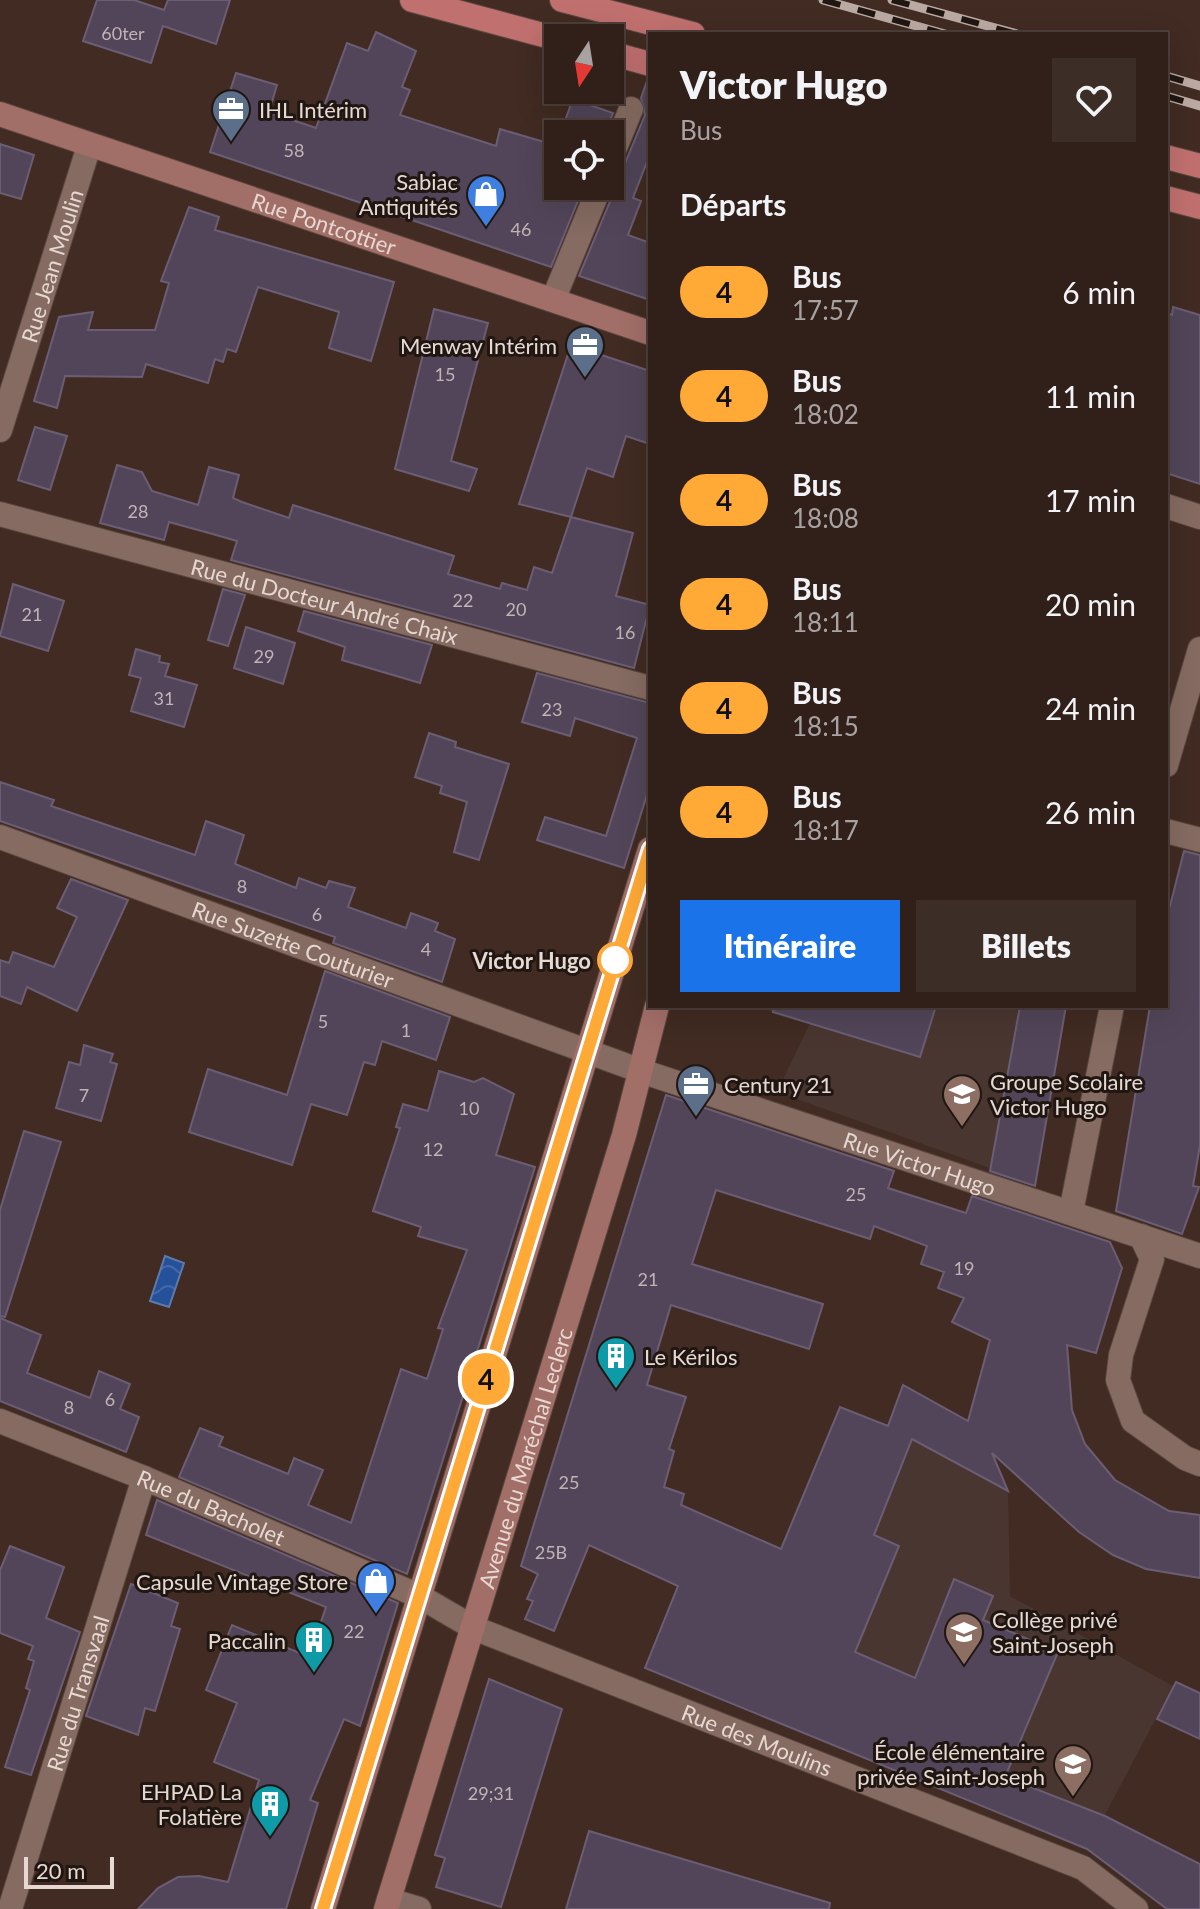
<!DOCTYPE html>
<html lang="fr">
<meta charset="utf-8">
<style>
body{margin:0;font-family:Lato,sans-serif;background:#3d2d27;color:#f1f3f6;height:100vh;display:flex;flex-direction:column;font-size:30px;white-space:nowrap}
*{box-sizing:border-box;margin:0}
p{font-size:26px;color:#a8a3a2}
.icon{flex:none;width:44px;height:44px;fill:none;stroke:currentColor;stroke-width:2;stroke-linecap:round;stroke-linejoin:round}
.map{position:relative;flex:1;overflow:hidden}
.details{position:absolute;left:648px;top:32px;width:520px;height:976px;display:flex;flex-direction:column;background:#31201a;border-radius:0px;box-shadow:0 8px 32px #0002,0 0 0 2px #4c3e39}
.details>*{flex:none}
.badge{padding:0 16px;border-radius:26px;font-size:28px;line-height:52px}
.needle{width:52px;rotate:192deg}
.fabs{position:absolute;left:544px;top:24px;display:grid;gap:16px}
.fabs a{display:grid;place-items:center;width:80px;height:80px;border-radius:0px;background:#31201a;box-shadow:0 8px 32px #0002,0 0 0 2px #4c3e39;font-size:40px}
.scale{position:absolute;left:24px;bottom:20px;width:90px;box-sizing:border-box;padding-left:8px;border:4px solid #e7d8d2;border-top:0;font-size:22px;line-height:28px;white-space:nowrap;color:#e7d8d2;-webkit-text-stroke:6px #201612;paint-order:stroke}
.map>.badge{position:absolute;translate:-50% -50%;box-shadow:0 0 0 4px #fff}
h2{padding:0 32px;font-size:30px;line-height:72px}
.round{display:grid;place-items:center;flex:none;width:84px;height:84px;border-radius:0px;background:#3d2d27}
.summary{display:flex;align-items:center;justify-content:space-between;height:136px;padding:0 32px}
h1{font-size:38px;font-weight:800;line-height:60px}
.primary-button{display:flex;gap:16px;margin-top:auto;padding:16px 32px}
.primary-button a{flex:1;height:92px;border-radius:0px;background:#1a73e8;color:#fff;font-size:32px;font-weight:800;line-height:92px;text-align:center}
.primary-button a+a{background:#3d2d27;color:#f1f3f6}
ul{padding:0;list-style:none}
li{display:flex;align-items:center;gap:24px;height:104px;padding:0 32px}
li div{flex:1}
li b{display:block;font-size:30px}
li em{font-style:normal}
li .badge{min-width:88px;font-weight:700;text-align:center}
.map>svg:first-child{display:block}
</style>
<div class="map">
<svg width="1200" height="1909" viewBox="0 0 1200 1909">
<defs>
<pattern id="water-waves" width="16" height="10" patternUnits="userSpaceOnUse" patternTransform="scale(2)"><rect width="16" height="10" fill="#245199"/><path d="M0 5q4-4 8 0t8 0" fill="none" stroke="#4469a6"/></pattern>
</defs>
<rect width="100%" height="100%" fill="#412b22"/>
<!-- education -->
<g fill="#4a3630">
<path d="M755,1006H1066L1035,1184L777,1092L810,1023Z"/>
<path d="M903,1385L982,1429L1008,1491L1010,1596L1173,1686L1087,1849L746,1629L840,1407L887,1426Z"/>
</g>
<!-- water -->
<path fill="url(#water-waves)" stroke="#5e7aaa" stroke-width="2" d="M165,1256L184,1263L169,1307L150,1301Z"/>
<!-- building -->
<g fill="#524559" stroke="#6b5e74" stroke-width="2" fill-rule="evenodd">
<path d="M97,0H134L164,10L168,0H230L216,44L163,26L151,63L83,41Z"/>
<path d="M376,32L416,51L402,87L410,90L400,115L496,146L500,129L558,146V186H584L551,267L210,152L236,73L277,85L269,112L316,128L347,43L368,51Z"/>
<path d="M647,81L650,82V154L633,198L641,201L628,235L650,243V300L579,276L614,192L613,175L624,166L645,115L641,98Z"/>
<path d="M573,99L613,113L604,134H560Z"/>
<path d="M0,144L34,155L21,199L0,193Z"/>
<path d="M189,207L219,217L215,230L394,282L371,361L329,348L339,312L258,287L236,352L227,349L223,362L215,359L208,383L146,364L142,377L65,376L57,408L34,401L59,317L93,312L88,330H155L169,283L161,281Z"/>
<path d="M1173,307L1200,315V484L1166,473V313L1172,315Z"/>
<path d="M434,309L488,323L451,461L477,469L469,491L395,469Z"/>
<path d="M571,345L650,371V444L626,436L613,477L587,468L571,517L633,533L616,596L650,605L634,668L231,560L237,541L209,533L169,522L164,540L100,523L117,465L142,472L152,491L198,505L209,467L239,475L233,498L242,502L289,518L293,505L454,556L448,574L500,589L502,583L527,590L534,567L552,573L571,517L519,504Z"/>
<path d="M35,427L67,436L50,490L18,480Z"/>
<path d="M13,584L64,601L48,651L0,636Z"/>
<path d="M223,589L245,595L228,646L208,640Z"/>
<path d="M304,611L432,645L420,683L342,660L345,647L298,631Z"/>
<path d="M246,627L295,643L283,684L234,668Z"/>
<path d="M136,649L160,656L159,662L169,664L165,676L197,685L184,727L131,711L141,678L129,675Z"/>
<path d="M537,673L650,703V785L624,868L537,840L545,817L606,836L637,738L575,718L570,736L522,722Z"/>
<path d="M429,733L456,742L455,747L509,764L479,860L454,852L467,802L440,793L442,786L415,777Z"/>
<path d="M0,782L54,800L51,806L195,855L206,821L244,835L235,864L296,888L299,878L326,888L329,881L355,888L348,907L406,928L411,913L438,923L435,931L455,939L442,982L333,943L335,937L0,821Z"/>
<path d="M1184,851L1200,855V1145L1193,1186L1199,1187L1182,1234L1116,1211L1150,1006H1166V905L1170,906Z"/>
<path d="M71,879L128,900L77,1011L27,987L21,1004L0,996V960L9,963L13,952L54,967L77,917L57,908Z"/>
<path d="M325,971L450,1017L436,1060L382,1041L375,1065L364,1062L347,1115L311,1104L292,1165L189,1132L208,1069L287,1095Z"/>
<path d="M774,1006H936L920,1057L773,1012Z"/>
<path d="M1020,1006H1066L1035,1186L990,1171Z"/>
<path d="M84,1045L113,1054L110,1062L117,1064L101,1121L56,1108L69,1062L80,1065Z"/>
<path d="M439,1071L474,1082L483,1078L514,1094L496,1155L535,1167L407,1574L179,1477L200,1428L223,1437L219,1446L288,1474L294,1458L323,1470L308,1505L351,1523L401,1369L427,1379L443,1329L438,1328L467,1250L418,1236L421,1227L373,1211L400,1128L396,1127L403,1104L428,1111Z"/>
<path d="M666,1095L894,1171L888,1188L966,1213L972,1196L1110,1242L1122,1268L1096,1353L1067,1345L1072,1410L1085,1444L1115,1480L1169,1511L1200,1515V1578L1146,1569L1113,1555L1079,1532L992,1453L1008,1491L912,1439L874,1535L899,1546L855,1652L915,1678L954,1579L993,1596L983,1620L1058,1652L1005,1777L1105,1816L1200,1864V1909H1167L1087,1849L645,1668L678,1586L589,1545L554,1631L525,1619L533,1601L527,1599L538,1574L521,1566ZM716,1190L870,1239L874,1226L927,1246L921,1264L944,1272L938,1288L964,1298L952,1322L990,1340L968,1421L903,1385L888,1426L840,1407L781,1549L681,1505L684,1494L664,1487L674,1451L669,1449L686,1397L647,1385L671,1305L809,1349L823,1304L692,1264Z"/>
<path d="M24,1131L61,1142L5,1317L0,1316V1210Z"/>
<path d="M0,1318L41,1335L27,1373L90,1398L99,1371L130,1384L120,1409L139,1417L126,1452L0,1401Z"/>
<path d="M157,1500L398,1603L360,1726L344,1719L310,1800L318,1803L286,1909H138L158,1888L178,1877L199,1876L228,1882L259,1780L214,1762L237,1703L206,1690L232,1625L309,1657L326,1607L146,1535Z"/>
<path d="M10,1546L64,1567L46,1618L80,1632L31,1775L5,1767L30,1690L26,1688L34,1661L28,1659L33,1646L0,1633V1570Z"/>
<path d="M131,1584L178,1603L171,1626L180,1629L155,1711L145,1708L138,1735L86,1716Z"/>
<path d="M489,1679L562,1709L501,1907L436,1887L445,1858L435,1855Z"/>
<path d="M1176,1682L1200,1693V1739L1157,1719Z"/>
<path d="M589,1831L830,1903L829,1909H566Z"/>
</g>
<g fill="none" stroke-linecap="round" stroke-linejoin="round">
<defs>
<g id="street">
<path d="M610,160L631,109"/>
<path d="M553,300L600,186"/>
<path id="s1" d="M0,430L89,146"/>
<path d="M1166,506L1200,517"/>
<path id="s2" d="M0,514L650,688"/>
<path d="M1166,765L1200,649"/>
<path d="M1166,831L1200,840"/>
<path id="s3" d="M0,837L641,1071L1200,1256"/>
<path d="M1071,1212L1112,1006"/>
<path d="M1141,1236L1152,1259L1121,1355L1118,1380L1133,1421L1185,1458L1200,1464"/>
<path id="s4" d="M0,1421L144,1478L419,1596L474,1628L1083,1868L1136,1909"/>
<path d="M389,1900L419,1909"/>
<path id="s5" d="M10,1909L144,1478"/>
</g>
<g id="secondary">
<path id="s6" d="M0,114L650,333"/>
<path d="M323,1909L650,849"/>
<path id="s7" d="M386,1909L624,1135L657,1006"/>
</g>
<g id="primary">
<path d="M412,0L558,39"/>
<path d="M562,0L693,34"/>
<path d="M610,53L650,64"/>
<path d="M1166,157L1200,166"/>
<path d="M1166,198L1200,207"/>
</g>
</defs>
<!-- street casing -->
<use href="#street" stroke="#59463f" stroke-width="26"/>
<!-- secondary casing -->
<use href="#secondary" stroke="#59463f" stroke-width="26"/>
<!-- primary casing -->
<use href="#primary" stroke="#59463f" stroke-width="26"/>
<!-- street -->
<use href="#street" stroke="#856b61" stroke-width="24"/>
<!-- secondary -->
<use href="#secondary" stroke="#a26e68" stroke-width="24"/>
<!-- primary -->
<use href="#primary" stroke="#c0706f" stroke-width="24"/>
<defs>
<g id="rail">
<path d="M823,0L945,34"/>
<path d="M892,0L1017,34"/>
<path d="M1166,76L1200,86"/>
<path d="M1166,96L1200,106"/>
</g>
</defs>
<!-- rail casing -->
<use href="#rail" stroke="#bbaaa3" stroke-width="9"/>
<!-- rail -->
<use href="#rail" stroke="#201612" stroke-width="6" stroke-dasharray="18" stroke-linecap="butt"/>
</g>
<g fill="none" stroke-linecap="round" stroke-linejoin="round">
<defs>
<path id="line" d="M323,1909L650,849"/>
</defs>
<!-- line casing -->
<use href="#line" stroke="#fff" stroke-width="18"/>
<!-- line -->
<use href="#line" stroke="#ffa937" stroke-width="12"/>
</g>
<!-- icons -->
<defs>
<symbol id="office-pin" viewBox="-11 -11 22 30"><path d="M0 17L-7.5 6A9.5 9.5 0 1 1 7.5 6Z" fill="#5c6f8a" stroke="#201612"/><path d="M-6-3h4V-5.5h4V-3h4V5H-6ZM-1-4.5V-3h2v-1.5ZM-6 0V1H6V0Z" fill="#fff"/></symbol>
<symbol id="shop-pin" viewBox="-11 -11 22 30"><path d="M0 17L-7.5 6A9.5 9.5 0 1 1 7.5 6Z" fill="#3f7fe0" stroke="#201612"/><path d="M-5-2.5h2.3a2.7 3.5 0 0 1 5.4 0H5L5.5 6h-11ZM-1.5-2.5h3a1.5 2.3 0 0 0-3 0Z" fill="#fff"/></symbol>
<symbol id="school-pin" viewBox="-11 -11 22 30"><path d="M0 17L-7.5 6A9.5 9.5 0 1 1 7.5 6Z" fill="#8d6e63" stroke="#201612"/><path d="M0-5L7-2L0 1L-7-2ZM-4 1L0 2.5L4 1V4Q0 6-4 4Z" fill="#fff"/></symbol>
<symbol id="building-pin" viewBox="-11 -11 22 30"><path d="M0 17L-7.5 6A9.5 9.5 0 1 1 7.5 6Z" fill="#0f9aa8" stroke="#201612"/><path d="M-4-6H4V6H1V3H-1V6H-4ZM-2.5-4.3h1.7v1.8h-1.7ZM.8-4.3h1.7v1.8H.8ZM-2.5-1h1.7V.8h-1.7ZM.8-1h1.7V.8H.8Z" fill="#fff"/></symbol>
</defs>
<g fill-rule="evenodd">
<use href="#office-pin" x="209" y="87" width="44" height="60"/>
<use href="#shop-pin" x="464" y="172" width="44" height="60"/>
<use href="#office-pin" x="563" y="323" width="44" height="60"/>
<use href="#office-pin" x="674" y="1062" width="44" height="60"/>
<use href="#school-pin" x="940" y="1072" width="44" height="60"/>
<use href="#building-pin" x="594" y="1334" width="44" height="60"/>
<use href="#shop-pin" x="354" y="1559" width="44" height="60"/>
<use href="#school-pin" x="942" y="1610" width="44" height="60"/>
<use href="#building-pin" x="292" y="1618" width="44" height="60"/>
<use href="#school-pin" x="1051" y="1742" width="44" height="60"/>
<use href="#building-pin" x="248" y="1782" width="44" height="60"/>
</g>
<!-- markers -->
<circle fill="#fff" stroke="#ffa937" stroke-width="4" cx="615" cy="960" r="16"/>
<g text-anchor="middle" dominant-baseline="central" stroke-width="6" stroke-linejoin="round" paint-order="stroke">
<!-- number labels -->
<g font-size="18" fill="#c2b3b4">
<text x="123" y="33">60ter</text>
<text x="294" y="150">58</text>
<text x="521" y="229">46</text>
<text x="445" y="374">15</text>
<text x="138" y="511">28</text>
<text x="463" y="600">22</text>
<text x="516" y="609">20</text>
<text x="32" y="614">21</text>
<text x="625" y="632">16</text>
<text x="264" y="656">29</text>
<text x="164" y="698">31</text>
<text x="552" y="709">23</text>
<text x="242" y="886">8</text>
<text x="317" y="914">6</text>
<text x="426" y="949">4</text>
<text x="323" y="1021">5</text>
<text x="406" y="1030">1</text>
<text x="84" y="1095">7</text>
<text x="469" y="1108">10</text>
<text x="433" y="1149">12</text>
<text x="856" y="1194">25</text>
<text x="964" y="1268">19</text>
<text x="648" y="1279">21</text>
<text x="110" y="1399">6</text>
<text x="69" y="1407">8</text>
<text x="569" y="1482">25</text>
<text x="551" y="1552">25B</text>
<text x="354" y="1631">22</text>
<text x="491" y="1793">29;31</text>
</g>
<!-- poi labels -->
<g font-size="22" fill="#e7d8d2" stroke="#201612" text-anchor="end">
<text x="259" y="109" text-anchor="start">IHL Intérim</text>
<text x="458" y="181">Sabiac<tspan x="458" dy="25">Antiquités</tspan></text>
<text x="557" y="345">Menway Intérim</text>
<text x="990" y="1081" text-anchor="start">Groupe Scolaire<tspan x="990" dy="25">Victor Hugo</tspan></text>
<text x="724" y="1084" text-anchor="start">Century 21</text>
<text x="644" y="1356" text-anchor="start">Le Kérilos</text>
<text x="348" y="1581">Capsule Vintage Store</text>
<text x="992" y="1619" text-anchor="start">Collège privé<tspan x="992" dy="25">Saint-Joseph</tspan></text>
<text x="286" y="1640">Paccalin</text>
<text x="1045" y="1751">École élémentaire<tspan x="1045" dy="25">privée Saint-Joseph</tspan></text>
<text x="242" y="1791">EHPAD La<tspan x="242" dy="25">Folatière</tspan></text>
</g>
<!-- street labels -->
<g font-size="22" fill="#e7d8d2" stroke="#201612">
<text stroke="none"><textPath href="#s6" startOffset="342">Rue Pontcottier</textPath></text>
<text stroke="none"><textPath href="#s1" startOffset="172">Rue Jean Moulin</textPath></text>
<text stroke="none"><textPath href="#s2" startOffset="336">Rue du Docteur André Chaix</textPath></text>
<text stroke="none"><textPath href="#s3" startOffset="312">Rue Suzette Couturier</textPath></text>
<text stroke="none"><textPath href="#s3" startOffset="976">Rue Victor Hugo</textPath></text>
<text stroke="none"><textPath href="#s7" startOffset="472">Avenue du Maréchal Leclerc</textPath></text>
<text stroke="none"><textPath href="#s4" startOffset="228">Rue du Bacholet</textPath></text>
<text stroke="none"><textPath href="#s5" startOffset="226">Rue du Transvaal</textPath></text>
<text stroke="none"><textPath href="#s4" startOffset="822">Rue des Moulins</textPath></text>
</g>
<!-- stop labels -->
<g font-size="22" font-weight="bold" fill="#e7d8d2" stroke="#201612" text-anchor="end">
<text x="591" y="960">Victor Hugo</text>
</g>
</g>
</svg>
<div class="fabs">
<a><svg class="needle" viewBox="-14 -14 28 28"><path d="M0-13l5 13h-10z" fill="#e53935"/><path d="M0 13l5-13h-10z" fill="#a8a3a2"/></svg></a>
<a><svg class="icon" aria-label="locate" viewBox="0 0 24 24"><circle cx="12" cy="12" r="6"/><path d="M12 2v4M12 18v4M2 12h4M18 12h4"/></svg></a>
</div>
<div class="scale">20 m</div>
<b class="badge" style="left:486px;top:1379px;background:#ffa937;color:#111">4</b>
<section class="details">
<div class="summary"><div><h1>Victor Hugo</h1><p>Bus</p></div><a class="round"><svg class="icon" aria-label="heart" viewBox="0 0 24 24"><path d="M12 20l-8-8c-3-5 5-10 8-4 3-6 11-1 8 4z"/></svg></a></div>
<h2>Départs</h2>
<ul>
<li><span class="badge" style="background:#ffa937;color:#111">4</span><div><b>Bus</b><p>17:57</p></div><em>6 min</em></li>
<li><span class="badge" style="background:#ffa937;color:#111">4</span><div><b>Bus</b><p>18:02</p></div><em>11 min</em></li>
<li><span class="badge" style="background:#ffa937;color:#111">4</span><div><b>Bus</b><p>18:08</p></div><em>17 min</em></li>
<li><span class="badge" style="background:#ffa937;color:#111">4</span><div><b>Bus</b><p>18:11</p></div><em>20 min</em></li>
<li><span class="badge" style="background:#ffa937;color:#111">4</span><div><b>Bus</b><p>18:15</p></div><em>24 min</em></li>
<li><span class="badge" style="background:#ffa937;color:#111">4</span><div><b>Bus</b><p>18:17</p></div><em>26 min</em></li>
</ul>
<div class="primary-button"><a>Itinéraire</a><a>Billets</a></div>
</section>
</div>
